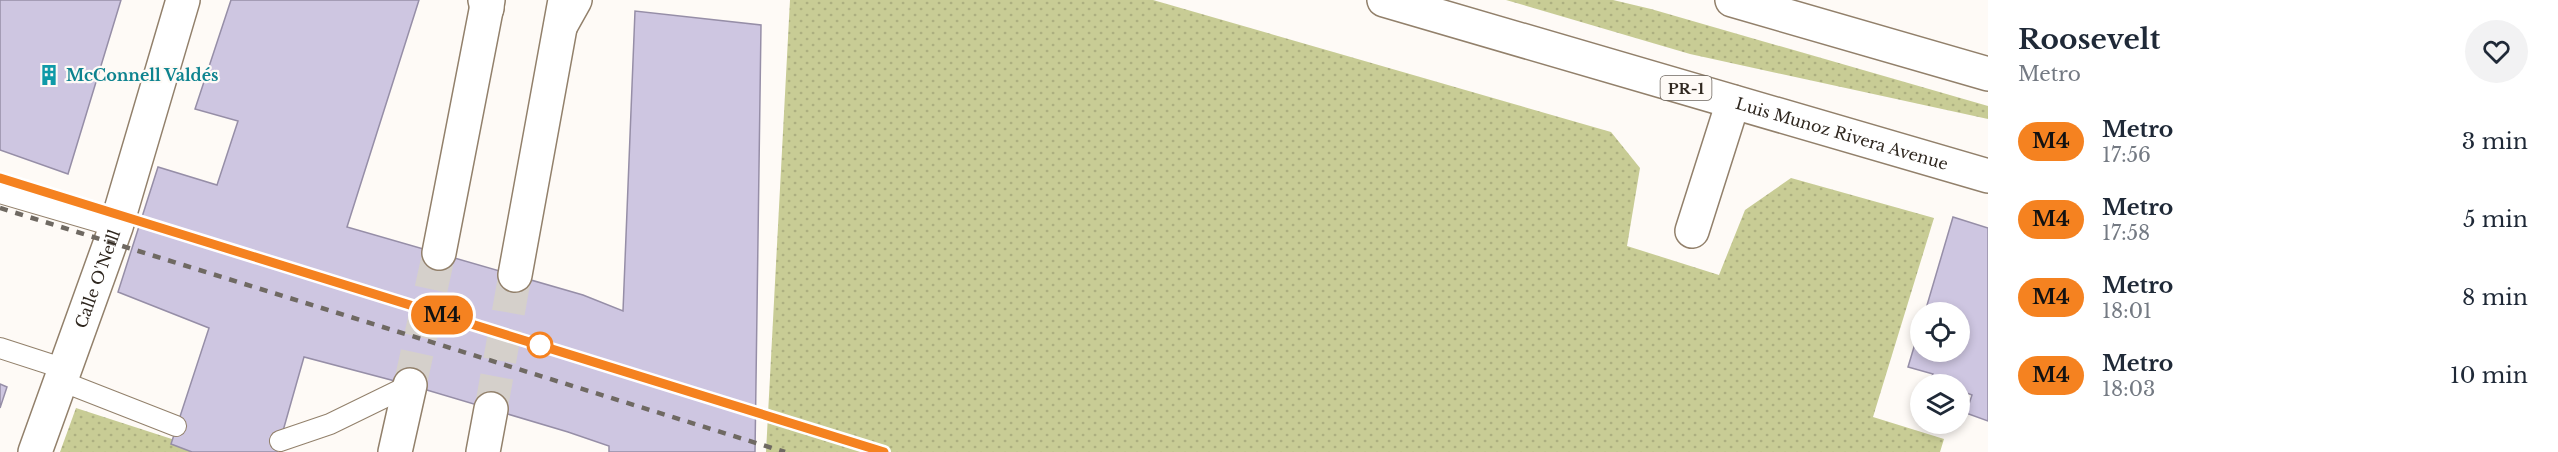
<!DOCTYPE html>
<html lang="es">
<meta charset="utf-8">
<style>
body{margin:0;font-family:"Libre Baskerville",serif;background:#f2f2f3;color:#1f2937;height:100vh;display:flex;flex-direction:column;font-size:22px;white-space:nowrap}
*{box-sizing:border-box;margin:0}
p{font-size:20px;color:#747a83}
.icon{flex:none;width:33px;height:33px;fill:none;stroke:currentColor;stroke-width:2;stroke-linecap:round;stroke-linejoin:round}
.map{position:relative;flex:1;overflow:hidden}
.panel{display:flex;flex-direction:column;background:#fff;width:570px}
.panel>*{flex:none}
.badge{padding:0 12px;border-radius:20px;font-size:21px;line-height:39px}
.tools{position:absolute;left:1910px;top:302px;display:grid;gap:12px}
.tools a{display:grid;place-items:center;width:60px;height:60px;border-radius:50%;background:#fff;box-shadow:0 3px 9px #0003;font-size:30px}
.map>.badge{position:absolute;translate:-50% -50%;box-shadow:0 0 0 3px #fff}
.round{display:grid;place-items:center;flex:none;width:63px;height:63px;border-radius:32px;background:#f2f2f3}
.summary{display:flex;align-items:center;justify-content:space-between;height:102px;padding:0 30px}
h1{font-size:28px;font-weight:800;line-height:45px}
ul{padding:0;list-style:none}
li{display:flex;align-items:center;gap:18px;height:78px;padding:0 30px}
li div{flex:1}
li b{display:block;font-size:22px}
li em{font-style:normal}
li .badge{min-width:66px;font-weight:700;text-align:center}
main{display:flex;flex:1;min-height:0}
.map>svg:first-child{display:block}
</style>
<main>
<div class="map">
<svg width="1988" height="452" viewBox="0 0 1988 452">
<defs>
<pattern id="grass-dots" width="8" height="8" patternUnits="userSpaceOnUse" patternTransform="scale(1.5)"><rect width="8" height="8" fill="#c8cc95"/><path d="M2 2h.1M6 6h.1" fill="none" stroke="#acaf80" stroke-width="1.8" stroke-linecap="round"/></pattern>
</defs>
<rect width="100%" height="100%" fill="#fefaf6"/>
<!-- grass -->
<g fill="url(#grass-dots)">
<path d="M790,0H1153L1611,132L1640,168L1627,246L1719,275L1745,210L1791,178L1934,218L1873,417L1944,439L1940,452H766Z"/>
<path d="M1506,0H1613L1651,9L1988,106V119L1690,54Z"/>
<path d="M76,408L212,452H60Z"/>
</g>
<!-- building -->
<g fill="#cec6e1" stroke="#968ea7" stroke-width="1.5">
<path d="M0,0H121L68,174L0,150Z"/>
<path d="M231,0H419L347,227L583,295L623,311L635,11L761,25L755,452H609V446L568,432L410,385L304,357L277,452H192L171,444L209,328L118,292L158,167L217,185L238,121L195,109Z"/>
<path d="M1953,217L1988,228V421L1966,413L1972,395L1959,390V384H1940L1930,381L1933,374L1908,367L1920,327V351H1959V312H1925Z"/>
<path d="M0,384L7,387L0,408Z"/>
</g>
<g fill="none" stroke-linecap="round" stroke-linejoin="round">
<!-- secondary-tunnel -->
<g stroke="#d5d0cb" stroke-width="33" stroke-dasharray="33 16" stroke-linecap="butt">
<path d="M410,385L439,253"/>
<path d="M491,409L515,275"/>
</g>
<defs>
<g id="service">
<path d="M0,193L116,227"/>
<path d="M0,348L65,369"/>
<path d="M61,381L176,426"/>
<path d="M280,441L330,424L410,385"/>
</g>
<g id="minor">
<path d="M1692,231L1733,102"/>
<path id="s1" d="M35,452L116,227L183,0"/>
</g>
<g id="secondary">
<path d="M439,253L488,0"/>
<path d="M515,275L565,0"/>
<path d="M395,452L410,385"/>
<path d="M483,452L491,409"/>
</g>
<g id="primary">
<path d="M485,0L487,8"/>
<path id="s2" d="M1384,0L1988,176"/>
<path d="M1732,0L1988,74"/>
<path d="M561,25L575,0"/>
</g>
</defs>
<!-- service casing -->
<use href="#service" stroke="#92806b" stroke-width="22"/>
<!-- minor casing -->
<use href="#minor" stroke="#92806b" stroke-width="36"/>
<!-- secondary casing -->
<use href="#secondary" stroke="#92806b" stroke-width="36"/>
<!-- primary casing -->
<use href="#primary" stroke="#92806b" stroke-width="36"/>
<!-- service -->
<use href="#service" stroke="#fff" stroke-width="20"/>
<!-- minor -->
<use href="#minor" stroke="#fff" stroke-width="33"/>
<!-- secondary -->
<use href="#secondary" stroke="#fff" stroke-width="33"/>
<!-- primary -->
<use href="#primary" stroke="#fff" stroke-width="33"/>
<!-- rail -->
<g stroke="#6f6962" stroke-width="4.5" stroke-dasharray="8 8" stroke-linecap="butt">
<path d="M0,178L884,452"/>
<path d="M0,208L785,452"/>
</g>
</g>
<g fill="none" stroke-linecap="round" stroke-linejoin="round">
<defs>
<path id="line" d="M0,178L884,452"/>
</defs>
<!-- line casing -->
<use href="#line" stroke="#fff" stroke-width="14"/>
<!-- line -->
<use href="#line" stroke="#f58220" stroke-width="9"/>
</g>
<!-- icons -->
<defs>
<symbol id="building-bare" viewBox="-9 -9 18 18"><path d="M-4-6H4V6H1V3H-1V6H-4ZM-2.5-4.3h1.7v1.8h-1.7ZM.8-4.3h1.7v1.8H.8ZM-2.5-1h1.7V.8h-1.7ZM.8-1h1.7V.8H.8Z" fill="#0f9aa8" stroke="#fefaf6" stroke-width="2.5" paint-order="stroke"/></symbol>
</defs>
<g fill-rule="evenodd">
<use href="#building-bare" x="34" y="60" width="30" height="30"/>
</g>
<!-- markers -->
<circle fill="#fff" stroke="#f58220" stroke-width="3" cx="540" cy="345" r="12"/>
<g text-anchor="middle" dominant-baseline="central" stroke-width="4.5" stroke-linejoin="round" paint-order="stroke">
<!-- shield labels -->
<rect fill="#fefaf6" stroke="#6e6760" stroke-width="1.5" x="1660.5" y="76" width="51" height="24" rx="4.5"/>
<g font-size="15" font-weight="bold" fill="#302820">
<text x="1686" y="88">PR-1</text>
</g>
<!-- culture labels -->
<g font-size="16" font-weight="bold" fill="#0d838f" stroke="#fefaf6" text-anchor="start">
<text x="66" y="75">McConnell Valdés</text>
</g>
<!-- street labels -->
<g font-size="16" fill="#302820" stroke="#fefaf6">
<text stroke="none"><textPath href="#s2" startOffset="477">Luis Munoz Rivera Avenue</textPath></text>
<text stroke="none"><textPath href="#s1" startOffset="184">Calle O'Neill</textPath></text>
</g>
</g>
</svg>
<div class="tools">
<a><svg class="icon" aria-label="locate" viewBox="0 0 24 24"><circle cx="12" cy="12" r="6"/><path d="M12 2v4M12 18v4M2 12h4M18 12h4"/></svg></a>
<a><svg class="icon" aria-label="layers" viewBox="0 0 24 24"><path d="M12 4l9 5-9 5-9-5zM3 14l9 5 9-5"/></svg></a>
</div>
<b class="badge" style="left:442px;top:315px;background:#f58220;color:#111">M4</b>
</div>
<section class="panel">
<div class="summary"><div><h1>Roosevelt</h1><p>Metro</p></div><a class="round"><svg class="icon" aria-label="heart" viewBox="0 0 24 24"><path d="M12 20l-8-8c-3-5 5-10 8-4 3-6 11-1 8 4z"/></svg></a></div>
<ul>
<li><span class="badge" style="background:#f58220;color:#111">M4</span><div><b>Metro</b><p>17:56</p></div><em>3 min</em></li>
<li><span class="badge" style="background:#f58220;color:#111">M4</span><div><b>Metro</b><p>17:58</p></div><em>5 min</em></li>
<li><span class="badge" style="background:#f58220;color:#111">M4</span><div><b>Metro</b><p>18:01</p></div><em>8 min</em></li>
<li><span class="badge" style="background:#f58220;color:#111">M4</span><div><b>Metro</b><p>18:03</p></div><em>10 min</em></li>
</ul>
</section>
</main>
